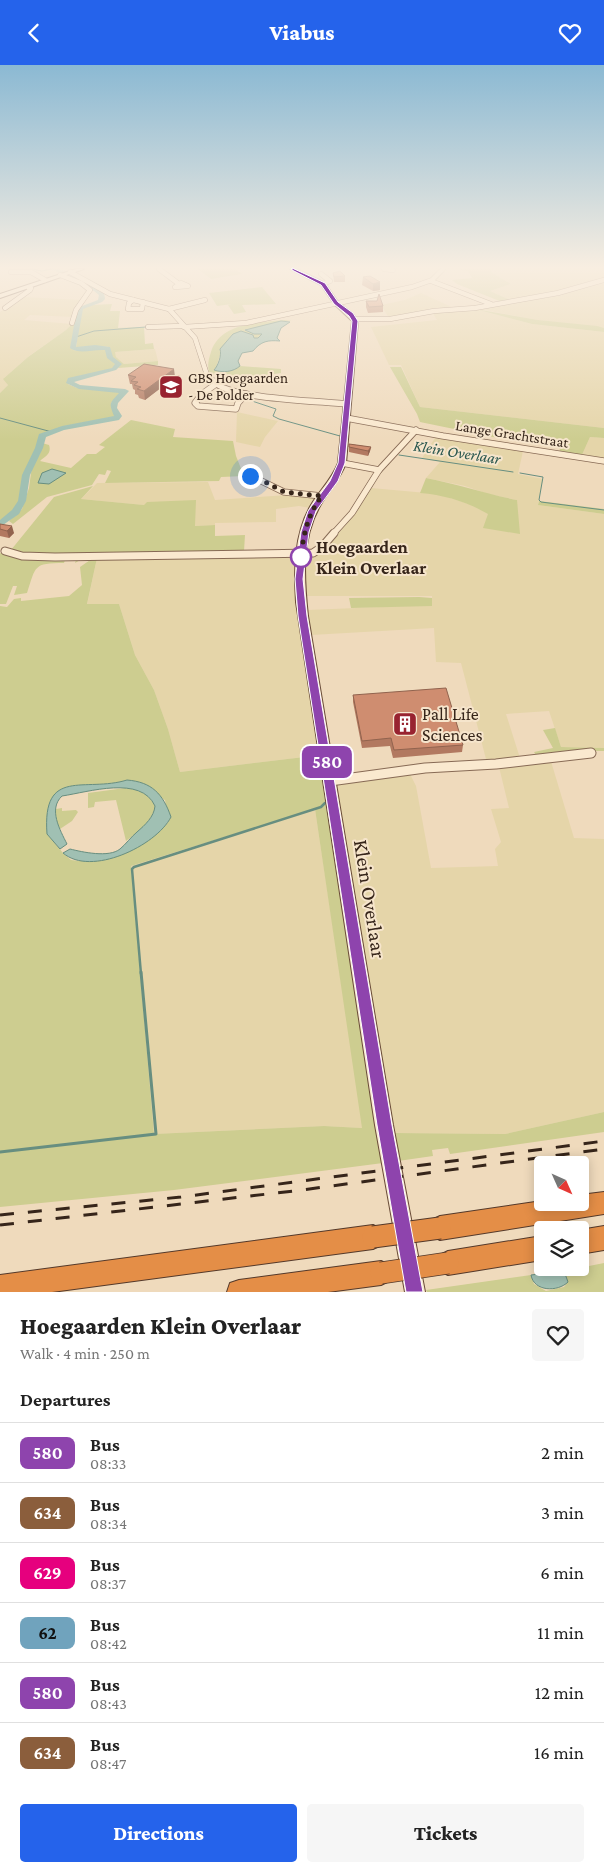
<!DOCTYPE html>
<meta charset="utf-8">
<style>
body{margin:0;font-family:"Crimson Pro",serif;background:#f6f6f6;color:#222;height:100vh;display:flex;flex-direction:column;font-size:19px;white-space:nowrap}
*{box-sizing:border-box;margin:0}
p{font-size:16px;color:#767676}
.icon{flex:none;width:28px;height:28px;fill:none;stroke:currentColor;stroke-width:2;stroke-linecap:round;stroke-linejoin:round}
.map{position:relative;height:1227px;overflow:hidden}
.panel{display:flex;flex-direction:column;background:#fff;flex:1}
.panel>*{flex:none}
.badge{padding:0 10px;border-radius:8px;font-size:18px;line-height:32px}
.needle{width:32px;rotate:135deg}
.buttons{position:absolute;left:534px;top:1091px;display:grid;gap:10px}
.buttons a{display:grid;place-items:center;width:55px;height:55px;border-radius:5px;background:#fff;box-shadow:0 2px 12px #0003;font-size:25px}
.you{position:absolute;width:25px;height:25px;margin:-12px;border:4px solid #fff;border-radius:50%;background:#1a73e8;box-shadow:0 0 0 8px #1a73e833}
.map>.badge{position:absolute;translate:-50% -50%;box-shadow:0 0 0 2px #fff}
h2{padding:0 20px;font-size:19px;line-height:45px}
.round{display:grid;place-items:center;flex:none;width:52px;height:52px;border-radius:5px;background:#f6f6f6}
.overview{display:flex;align-items:center;justify-content:space-between;height:85px;padding:0 20px}
h1{font-size:24px;font-weight:800;line-height:38px}
.primary-button{display:flex;gap:10px;margin-top:auto;padding:10px 20px}
.primary-button a{flex:1;height:58px;border-radius:5px;background:#2563eb;color:#fff;font-size:20px;font-weight:800;line-height:58px;text-align:center}
.primary-button a+a{background:#f6f6f6;color:#222}
ul{padding:0;list-style:none}
li{display:flex;align-items:center;gap:15px;height:60px;padding:0 20px;border-top:1px solid #e0e0e0}
li div{flex:1}
li b{display:block;font-size:19px}
li em{font-style:normal}
li .badge{min-width:55px;font-weight:700;text-align:center}
header{display:flex;justify-content:space-between;align-items:center;height:65px;padding:0 20px;background:#2563eb;color:#fff;font-size:22px;font-weight:800}
.map>svg:first-child{display:block}
</style>
<header><svg class="icon" aria-label="back" viewBox="0 0 24 24"><path d="M15 5l-7 7 7 7"/></svg>Viabus<svg class="icon" aria-label="heart" viewBox="0 0 24 24"><path d="M12 20l-8-8c-3-5 5-10 8-4 3-6 11-1 8 4z"/></svg></header>
<div class="map">
<svg width="604" height="1227" viewBox="0 0 604 1227">
<rect width="100%" height="100%" fill="#efdabc"/>
<!-- farmland -->
<g fill="#e5d5a9">
<path d="M490,204H604V213L557,226L512,236L490,226L511,219L491,207Z"/>
<path d="M604,218V263L538,255L479,244L556,230Z"/>
<path d="M421,228L456,244L389,253L381,240L405,235Z"/>
<path d="M23,232L82,235L73,252L30,250L24,255L72,259L66,265L29,291L4,313L8,320L0,328V247Z"/>
<path d="M475,244L532,259L604,267V363L420,342L401,300H389L371,262L437,255L432,247Z"/>
<path d="M155,284L158,296L124,299L116,292L114,287Z"/>
<path d="M237,347L278,356L265,372L260,382L236,377Z"/>
<path d="M590,372L604,373V395L581,392Z"/>
<path d="M435,373L523,386L518,409L543,414L538,440L604,449V683L561,682L549,646L506,649L520,693L487,698L461,598L436,597L434,563L311,570L307,545L432,540V531H305L303,514L305,492H314L335,473L362,438L371,423L438,429L469,439L489,449L484,463L517,435L488,429L465,421L426,413L440,397L422,393Z"/>
<path d="M208,417L215,435L288,430L317,432L310,443L299,441L276,444V457L215,458V460L195,461L144,440L81,434L97,418Z"/>
<path d="M297,491L295,511L296,536L321,690L180,707L168,664L154,625L135,590L119,539L87,540L97,493Z"/>
<path d="M550,693L574,773L604,774V1047L505,1069L394,1068L335,721L340,717L409,707L416,721L431,803L498,801L495,784L501,777L491,744L509,743L499,702Z"/>
<path d="M315,744L363,1063L324,1061L154,1069L131,801Z"/>
</g>
<!-- green -->
<g fill="#cdcd90" fill-rule="evenodd">
<path d="M198,204H235L242,209L211,214Z"/>
<path d="M461,204H490L491,207L511,219L490,226L512,236L502,237L457,219L452,215L472,213L468,206L460,205Z"/>
<path d="M262,222L276,239L242,240L246,247L234,249L228,240L232,239L217,241L209,228Z"/>
<path d="M112,239L110,246H120L118,263L144,262L145,279L153,278L154,284L115,287L116,292L124,299L158,296V300L118,303L121,299L112,293L109,282C99,280 85,287 76,283L81,244L92,240Z"/>
<path d="M475,244L538,255L597,261L604,263V267L532,259Z"/>
<path d="M285,255L292,256H281L262,262L246,264L245,265L254,269H262L256,274L248,269H233L221,287L216,303L239,302L240,301L281,304V308L239,314L210,309C207,302 208,296 211,287C220,258 260,257 285,255Z"/>
<path d="M72,259H76V268L72,281L73,285L79,286L106,283L108,293L117,300C104,310 83,307 69,315L68,319L77,323L120,326L121,328L111,338L115,352L65,361L41,370L37,380L36,387L26,403L19,439L11,449L0,457V328L8,320L3,314L28,292L66,265Z"/>
<path d="M390,302H401L420,342L604,363V373L590,372L581,392L560,389L559,374L532,371L498,373L420,357L417,349Z"/>
<path d="M131,355L175,364L173,372L233,376L236,391L244,411L221,412L219,416L105,418L111,406L107,405L105,410L99,409L92,420L47,432L13,459L9,456L22,444L29,423L32,401L40,389L42,378L49,380C52,389 45,391 40,396L71,403L87,389H96L105,382L99,380Z"/>
<path d="M426,413C457,419 486,429 517,435L520,469L483,463L488,449C467,437 445,430 420,428Z"/>
<path d="M93,421L81,434L144,440L147,437L196,435L195,461L215,460V471L245,470L244,486L23,489L11,485L54,432Z"/>
<path d="M539,436L604,444V449L538,440Z"/>
<path d="M0,488L21,492L84,493L75,498L76,495H65L64,498C33,498 36,501 27,528L14,530L17,521H13L6,539H0Z"/>
<path d="M93,493H97L87,539H119L135,590L154,625L168,664L180,707L321,690L383,1098L174,1125L0,1142V541L7,542L14,534L21,533V536L69,531L82,520L80,502ZM127,715L165,735L169,756C147,785 113,788 79,796L71,795L63,788L47,769C43,702 86,728 127,715ZM315,744L362,1063L324,1061L154,1069L131,801Z"/>
<path d="M419,532L432,533V541L351,543L349,533Z"/>
<path d="M555,663L561,682L604,683V686H566L536,690L534,687L553,683L543,665Z"/>
<path d="M125,723C140,723 148,728 155,741C153,756 137,768 126,776L116,735L95,737L94,742L88,743V728Z"/>
<path d="M62,743V746L76,745L78,747L72,756L60,764L56,754V744Z"/>
<path d="M604,1047V1067L450,1089L448,1083L432,1085L433,1091L398,1096L394,1068L505,1069Z"/>
<path d="M604,1198V1227H427L426,1225L531,1210L534,1219L546,1226L564,1222L568,1217L564,1206Z"/>
</g>
<!-- water -->
<g fill="#a0c0b3" stroke="#678e80">
<path d="M281,256L290,257L281,263L277,273L280,276C268,275 261,276 253,286L242,288L238,296L240,301C233,307 223,308 214,305C218,301 222,290 220,284L233,269L241,266L253,270L254,273H258L262,269H254L245,265Z"/>
<path d="M52,404L66,408L49,419L38,418L42,408Z"/>
<path d="M127,715C152,717 163,729 171,752C156,781 91,812 63,788L70,784C82,787 109,793 120,784C126,779 131,772 137,767C145,760 154,752 155,741C141,710 89,727 62,731C48,744 60,765 67,779L60,784L47,769C42,701 85,728 127,715Z"/>
<path d="M564,1206L568,1217C558,1227 534,1227 531,1210Z"/>
</g>
<g fill="none" stroke-linecap="round" stroke-linejoin="round">
<!-- stream-far2 -->
<g stroke="#678e80" stroke-width="1">
<path d="M32,204L42,206L52,204"/>
<path d="M76,272L94,266L146,262"/>
<path d="M247,332L252,336L276,344L273,351L279,354L340,371"/>
<path d="M0,353L52,367"/>
<path d="M399,390L513,407"/>
<path d="M520,408L543,412L539,435L541,437L604,445"/>
</g>
<!-- stream-far1 -->
<path stroke="#678e80" stroke-width="2.5" d="M141,909L132,804L134,802L321,742L325,738"/>
<!-- stream -->
<path stroke="#678e80" stroke-width="3" d="M0,1087L156,1069L141,907"/>
<!-- river -->
<path fill="#a0c0b3" fill-rule="evenodd" d="M51,204C69,203 90,217 104,228L105,234L102,237L83,244L76,282L95,280L110,282L113,292L122,299L116,305L74,317L80,320L125,324L129,326L118,338L117,343L122,351L119,355L64,365L46,372L43,383L30,410L26,436L19,449L0,462V455L12,445L18,436L22,410L35,383L39,369L62,361L114,351C109,338 109,339 119,328L79,324L66,318L68,313L112,303L115,299L107,293L105,285C93,284 80,290 70,283L77,243L98,235L99,230L84,218Z"/>
<defs>
<g id="minor-far3">
<path d="M159,204L179,219"/>
<path d="M384,204L393,205"/>
<path d="M11,207H31L45,215"/>
<path d="M70,207L110,229L169,244L195,273L207,310L219,320"/>
<path d="M321,209L330,216L323,219"/>
<path d="M60,210L81,218L90,225L76,245L72,258"/>
<path d="M431,216L491,239"/>
<path d="M181,218L188,221L175,222Z"/>
<path d="M133,235L129,238L128,244H142L143,237"/>
<path d="M5,243L30,225L31,223H29"/>
<path d="M169,244L205,235"/>
<path d="M354,254H390L434,246L475,243L558,228L604,215"/>
<path d="M148,262L183,261"/>
<path d="M184,262L246,258L412,222L432,215L443,204"/>
</g>
<g id="minor-far2">
<path d="M216,319L202,329L195,338L198,341L236,344L238,338L246,329"/>
<path d="M217,319C235,334 321,336 348,339"/>
<path d="M346,353L443,371L604,396"/>
<path d="M342,398L379,405L416,365"/>
<path d="M245,408L284,427L322,431"/>
<path d="M333,469L352,448L379,405"/>
</g>
<path id="minor-far1" d="M5,486L22,491L55,492L313,488L322,482L334,468"/>
<path id="minor" d="M330,716L425,703L496,699L591,688"/>
<g id="secondary">
<path d="M76,204H84L0,233V229Z"/>
<path d="M290,204H297L325,218L338,237L353,249L358,256L346,398C340,415 328,426 320,441C301,474 304,514 308,551L393,1060L425,1227H405L375,1060L296,537C294,504 294,469 311,440C320,425 332,414 338,398L352,256L334,239L321,220Z"/>
</g>
<g id="motorway">
<path d="M604,1127V1149L440,1175L432,1171L428,1163L432,1155L440,1151L542,1136V1138H580V1130Z"/>
<path d="M373,1160L381,1164L385,1172L381,1180L373,1184L52,1227H0V1210Z"/>
<path d="M604,1161V1185L580,1189V1165Z"/>
<path d="M542,1171V1195L448,1210L440,1206L436,1198L440,1190L448,1186Z"/>
<path d="M381,1196L389,1200L393,1208L389,1216L381,1220L328,1227H227L230,1218L239,1215Z"/>
</g>
</defs>
<!-- minor-far3 casing -->
<use href="#minor-far3" stroke="#876a55" stroke-width="5.5"/>
<!-- minor-far2 casing -->
<use href="#minor-far2" stroke="#876a55" stroke-width="7"/>
<!-- minor-far1 casing -->
<use href="#minor-far1" stroke="#876a55" stroke-width="9"/>
<!-- minor casing -->
<use href="#minor" stroke="#876a55" stroke-width="11"/>
<!-- secondary casing -->
<use href="#secondary" stroke="#694b38" stroke-width="2"/>
<!-- motorway casing -->
<use href="#motorway" stroke="#54392a" stroke-width="2"/>
<!-- minor-far3 -->
<use href="#minor-far3" stroke="#fae9cf" stroke-width="4.5"/>
<!-- minor-far2 -->
<use href="#minor-far2" stroke="#fae9cf" stroke-width="5.5"/>
<!-- minor-far1 -->
<use href="#minor-far1" stroke="#fae9cf" stroke-width="7"/>
<!-- minor -->
<use href="#minor" stroke="#fae9cf" stroke-width="9"/>
<!-- secondary -->
<use href="#secondary" fill="#fae9cf" fill-rule="evenodd"/>
<!-- motorway -->
<use href="#motorway" fill="#e48e47" fill-rule="evenodd"/>
<!-- rail -->
<g stroke="#36251a" stroke-width="3" stroke-dasharray="14 14" stroke-linecap="butt">
<path d="M0,1150L181,1132L604,1076"/>
<path d="M0,1160L302,1125L604,1084"/>
</g>
<defs>
<g id="motorway-bridge">
<path d="M373,1172L440,1163"/>
<path d="M381,1208L448,1198"/>
</g>
</defs>
<!-- motorway-bridge casing -->
<use href="#motorway-bridge" stroke="#54392a" stroke-width="23" stroke-linecap="butt"/>
<!-- motorway-bridge -->
<use href="#motorway-bridge" stroke="#e48e47" stroke-width="21"/>
</g>
<!-- wall -->
<g fill="#b27960">
<path d="M333,208L345,211V217H334Z"/>
<path d="M363,212L380,217V225L373,226L362,220Z"/>
<path d="M366,236L383,241V247L368,248L366,242Z"/>
<path d="M128,310L175,312L145,335L139,333L138,330L135,329V325L133,324L132,319H130Z"/>
<path d="M349,379L371,382L370,386L368,391L349,387Z"/>
<path d="M0,459L14,468L9,473L0,471Z"/>
<path d="M353,630L463,680L462,687L393,693L390,681L362,683L353,637Z"/>
</g>
<!-- shaded-wall -->
<g fill="#91634e">
<path d="M380,217V225L373,226V219Z"/>
<path d="M174,304L175,312L145,335L144,326Z"/>
<path d="M371,382L370,386L368,391V386Z"/>
<path d="M12,461L14,468L9,473L7,466Z"/>
</g>
<!-- building -->
<g fill="#cf8d70" stroke="#91634e">
<path d="M340,206L345,211L334,212L333,208Z"/>
<path d="M370,211L380,217L373,219L363,212Z"/>
<path d="M379,229L383,241L369,242L366,236H377Z"/>
<path d="M144,299L174,304L144,326L137,324L141,322L134,320L138,317L131,316L136,312L128,310Z"/>
<path d="M349,379L371,382L368,386L349,382Z"/>
<path d="M0,459L12,461L7,466L0,464Z"/>
<path d="M446,623L463,680L394,685L391,673L362,676L353,630Z"/>
</g>
<!-- sky -->
<linearGradient id="sky" x2="0" y2="1"><stop stop-color="#8bb9d3"/><stop offset="0.54" stop-color="#f8eee1"/><stop offset="1" stop-color="#f8eee1" stop-opacity="0"/></linearGradient>
<rect width="604" height="375" fill="url(#sky)"/>
<!-- line -->
<path fill="#8e44ad" stroke="#fff" d="M292,203L325,218L338,237L353,248L358,256L345,398L338,416L316,446L309,467L303,514L307,551L392,1060L423,1227H406L377,1060L298,551L295,514L301,467L308,446L330,416L338,398L352,256L349,251L334,239L321,220L292,205Z"/>
<g fill="none" stroke-linecap="round" stroke-linejoin="round">
<!-- walk -->
<path stroke="#36251a" stroke-width="5" stroke-dasharray="0 9" d="M250,411L267,418L284,427L322,431C308,448 303,471 301,492"/>
</g>
<!-- icons -->
<defs>
<symbol id="school-square" viewBox="-11 -11 22 22"><rect x="-9" y="-9" width="18" height="18" rx="4" fill="#982330" stroke="#f6e5cc"/><path d="M0-5L7-2L0 1L-7-2ZM-4 1L0 2.5L4 1V4Q0 6-4 4Z" fill="#fff"/></symbol>
<symbol id="building-square" viewBox="-11 -11 22 22"><rect x="-9" y="-9" width="18" height="18" rx="4" fill="#982330" stroke="#f6e5cc"/><path d="M-4-6H4V6H1V3H-1V6H-4ZM-2.5-4.3h1.7v1.8h-1.7ZM.8-4.3h1.7v1.8H.8ZM-2.5-1h1.7V.8h-1.7ZM.8-1h1.7V.8H.8Z" fill="#fff"/></symbol>
</defs>
<g fill-rule="evenodd">
<use href="#school-square" x="157" y="308" width="28" height="28"/>
<use href="#building-square" x="391" y="645" width="28" height="28"/>
</g>
<!-- markers -->
<circle fill="#fff" stroke="#8e44ad" stroke-width="2.5" cx="301" cy="492" r="10"/>
<g text-anchor="middle" dominant-baseline="central" stroke-width="4" stroke-linejoin="round" paint-order="stroke">
<!-- far-poi labels -->
<g font-size="15" fill="#36251a" stroke="#f6e5cc" text-anchor="start">
<text x="188" y="313">GBS Hoegaarden<tspan x="188" dy="17">- De Polder</tspan></text>
</g>
<!-- far-street labels -->
<g font-size="15" fill="#36251a" stroke="#f6e5cc">
<text transform="translate(512 369) rotate(9)">Lange Grachtstraat</text>
</g>
<!-- far-water labels -->
<g font-size="16" font-style="italic" fill="#29564e" stroke="#f6e5cc">
<text transform="translate(457 387) rotate(9)">Klein Overlaar</text>
</g>
<!-- stop labels -->
<g font-size="18" font-weight="bold" fill="#36251a" stroke="#f6e5cc" text-anchor="start">
<text x="316" y="482">Hoegaarden<tspan x="316" dy="21">Klein Overlaar</tspan></text>
</g>
<!-- poi labels -->
<g font-size="18" fill="#36251a" stroke="#f6e5cc" text-anchor="start">
<text x="422" y="649">Pall Life<tspan x="422" dy="21">Sciences</tspan></text>
</g>
<!-- near-street labels -->
<g font-size="21" fill="#36251a" stroke="#f6e5cc">
<text transform="translate(370 834) rotate(81)">Klein Overlaar</text>
</g>
</g>
</svg>
<div class="buttons">
<a><svg class="needle" viewBox="-14 -14 28 28"><path d="M0-13l5 13h-10z" fill="#e53935"/><path d="M0 13l5-13h-10z" fill="#767676"/></svg></a>
<a><svg class="icon" aria-label="layers" viewBox="0 0 24 24"><path d="M12 4l9 5-9 5-9-5zM3 14l9 5 9-5"/></svg></a>
</div>
<div class="you" style="left:250px;top:411px"></div>
<b class="badge" style="left:327px;top:697px;background:#8e44ad;color:#fff">580</b>
</div>
<section class="panel">
<div class="overview"><div><h1>Hoegaarden Klein Overlaar</h1><p>Walk · 4 min · 250 m</p></div><a class="round"><svg class="icon" aria-label="heart" viewBox="0 0 24 24"><path d="M12 20l-8-8c-3-5 5-10 8-4 3-6 11-1 8 4z"/></svg></a></div>
<h2>Departures</h2>
<ul>
<li><span class="badge" style="background:#8e44ad;color:#fff">580</span><div><b>Bus</b><p>08:33</p></div><em>2 min</em></li>
<li><span class="badge" style="background:#8b5e3c;color:#fff">634</span><div><b>Bus</b><p>08:34</p></div><em>3 min</em></li>
<li><span class="badge" style="background:#e6007e;color:#fff">629</span><div><b>Bus</b><p>08:37</p></div><em>6 min</em></li>
<li><span class="badge" style="background:#70a3bd;color:#111">62</span><div><b>Bus</b><p>08:42</p></div><em>11 min</em></li>
<li><span class="badge" style="background:#8e44ad;color:#fff">580</span><div><b>Bus</b><p>08:43</p></div><em>12 min</em></li>
<li><span class="badge" style="background:#8b5e3c;color:#fff">634</span><div><b>Bus</b><p>08:47</p></div><em>16 min</em></li>
</ul>
<div class="primary-button"><a>Directions</a><a>Tickets</a></div>
</section>
